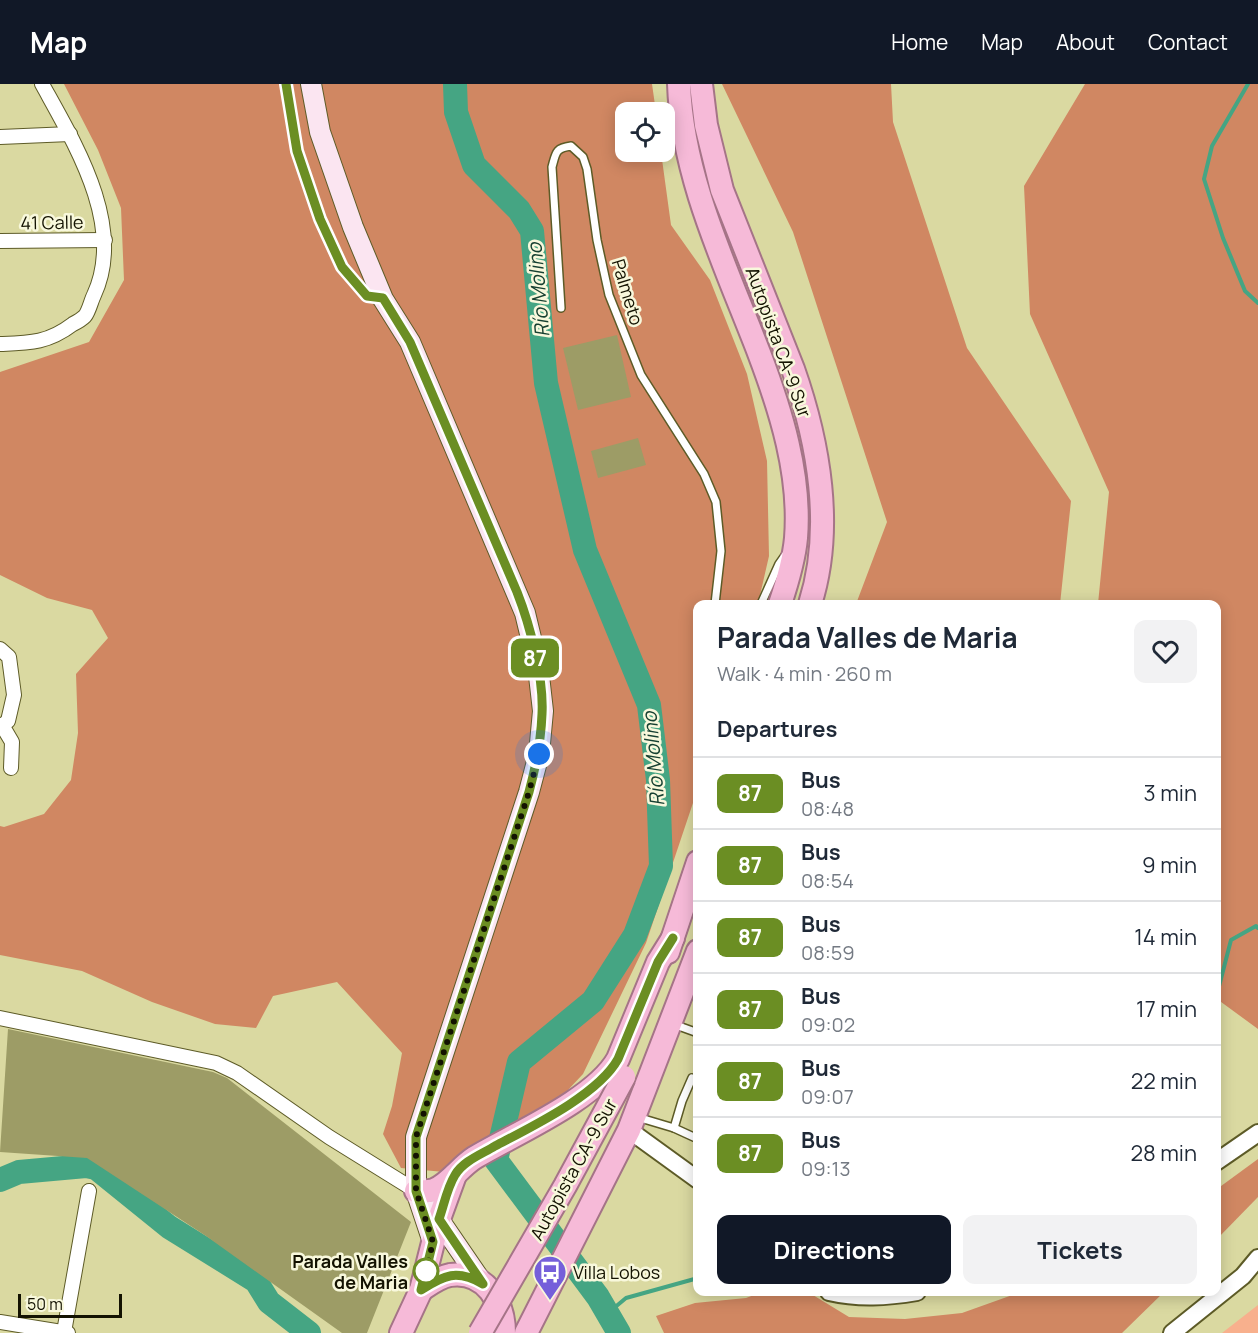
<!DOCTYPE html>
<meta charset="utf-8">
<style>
body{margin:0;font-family:Manrope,sans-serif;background:#f2f2f3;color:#1f2937;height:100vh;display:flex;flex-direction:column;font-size:22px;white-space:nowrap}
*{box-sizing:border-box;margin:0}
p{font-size:20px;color:#747a83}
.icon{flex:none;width:33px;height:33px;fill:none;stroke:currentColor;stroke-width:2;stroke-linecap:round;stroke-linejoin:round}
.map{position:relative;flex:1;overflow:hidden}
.panel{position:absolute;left:693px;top:516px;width:528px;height:696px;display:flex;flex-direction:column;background:#fff;border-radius:12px;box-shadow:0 3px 15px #0003}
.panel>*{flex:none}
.badge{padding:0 12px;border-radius:9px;font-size:21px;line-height:39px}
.buttons{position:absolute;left:615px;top:18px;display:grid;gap:12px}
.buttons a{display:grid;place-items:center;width:60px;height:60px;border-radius:12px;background:#fff;box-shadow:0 3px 15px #0003;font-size:30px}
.scale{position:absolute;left:18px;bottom:15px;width:104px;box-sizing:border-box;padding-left:6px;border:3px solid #131201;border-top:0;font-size:16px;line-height:21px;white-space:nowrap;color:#131201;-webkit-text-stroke:4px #f8f8dc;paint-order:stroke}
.you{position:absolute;width:30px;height:30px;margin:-15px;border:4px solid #fff;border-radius:50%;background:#1a73e8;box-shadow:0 0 0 9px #1a73e833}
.map>.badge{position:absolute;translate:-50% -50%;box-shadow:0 0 0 3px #fff}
h2{padding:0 24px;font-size:22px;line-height:54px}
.round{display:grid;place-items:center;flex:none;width:63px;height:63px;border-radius:12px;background:#f2f2f3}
.headline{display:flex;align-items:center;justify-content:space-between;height:102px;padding:0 24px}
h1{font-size:28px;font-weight:700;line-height:45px}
.button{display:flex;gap:12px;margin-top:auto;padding:12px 24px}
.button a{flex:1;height:69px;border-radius:12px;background:#111827;color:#fff;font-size:24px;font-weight:700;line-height:69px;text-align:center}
.button a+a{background:#f2f2f3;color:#1f2937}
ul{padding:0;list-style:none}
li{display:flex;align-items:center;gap:18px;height:72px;padding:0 24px;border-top:2px solid #e0e1e3}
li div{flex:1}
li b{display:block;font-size:22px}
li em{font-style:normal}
li .badge{min-width:66px;font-weight:700;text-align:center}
header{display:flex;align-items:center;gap:36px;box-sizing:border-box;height:84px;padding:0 30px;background:#111827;color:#fff}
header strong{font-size:28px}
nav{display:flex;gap:33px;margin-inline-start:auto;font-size:21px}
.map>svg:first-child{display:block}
</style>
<header>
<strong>Map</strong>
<nav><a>Home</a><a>Map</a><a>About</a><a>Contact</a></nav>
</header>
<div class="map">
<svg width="1258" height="1249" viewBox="0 0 1258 1249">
<rect width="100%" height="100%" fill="#dad9a1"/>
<!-- green -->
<path fill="#f8b08d" d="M1258,1221V1249H1222Z"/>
<!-- forest -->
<g fill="#d08762">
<path d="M64,0H652L656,28H626V68H661L671,141L710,196L747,290L767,377L769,472L758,520H698L697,707L646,859L583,990L551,1024L466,1090L401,1084L383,1050L392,1022L402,969L337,898L273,912L256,944L215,940L152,918L82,887L0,871V742L4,743L44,730L71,696L78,649L76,590L108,554L92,526L47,514L0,491V288L89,258L124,196L121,124L98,66Z"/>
<path d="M722,0H891L893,38L967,264L1071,417L1060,520H856L887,438L793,148Z"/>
<path d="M1085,0H1258V945L1217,915L1216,520H1098L1109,408L1030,230L1024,102Z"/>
<path d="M1258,1075V1113L1217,1155V1105Z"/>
<path d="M762,1208H808L849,1233L905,1235L962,1229L1021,1208H1164L1122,1249H664L656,1232L695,1219L746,1214Z"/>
</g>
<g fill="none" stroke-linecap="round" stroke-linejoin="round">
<!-- stream -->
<g stroke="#45a583" stroke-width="4">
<path d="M1248,0L1212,62L1204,95L1223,154L1245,207L1258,219"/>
<path d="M1216,914L1231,856L1256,842L1258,844"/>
<path d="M608,1229L626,1214L698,1194"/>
</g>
<!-- river -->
<g stroke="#45a583" stroke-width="24">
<path d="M455,0L456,28L474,81L519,126L532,147L546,299L585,466L649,621L658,696L661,782L635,851L593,917L519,978L496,1076L598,1213L619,1249"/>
<path d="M0,1096L19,1088L86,1082L96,1084L169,1143L256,1197L269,1218L309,1249"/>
</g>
</g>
<!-- building -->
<g fill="#9d9c66">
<path d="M617,251L631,313L578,326L563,264Z"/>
<path d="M638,354L646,381L598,394L591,367Z"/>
<path d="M8,945L213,988L227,994L411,1138L367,1249H342L206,1152L87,1074L0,1068Z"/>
</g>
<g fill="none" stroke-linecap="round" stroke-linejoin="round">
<defs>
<g id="service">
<path d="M286,0L297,67L320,135L342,183L367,212L378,214"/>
<path d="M561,224L552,83C556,69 555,64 571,62L583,73L587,85L597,156L609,211L641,291L704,390L716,418L721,467L715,520"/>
<path d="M761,520L779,480L786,470"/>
<path d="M673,940L698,949"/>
<path d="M637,1033L674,1044L698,1055"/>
<path d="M674,1044L682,1017L692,994"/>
</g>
<g id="minor">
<path d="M0,53L70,50"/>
<path d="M0,157L105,156"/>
<path d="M0,260C30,259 48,259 73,240C77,238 82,235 85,232C89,227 91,217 94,211C126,142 75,60 42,0"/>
<path d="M0,565L9,573L14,611L8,637L0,643"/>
<path d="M2,641L12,658L11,684"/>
<path d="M0,934L216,979L237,989L329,1053L416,1107"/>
<path d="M0,1238L68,1249"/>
<path d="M64,1248L89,1107"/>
</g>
<g id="tertiary">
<path d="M629,1046L698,1096"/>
<path d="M1216,1078L1258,1049"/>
<path d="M829,1208C859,1215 887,1213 917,1208"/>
<path d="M1172,1249L1243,1192L1258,1174"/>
</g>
<g id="secondary">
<path d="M311,0L320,48L353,143L383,215L410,258L525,529L538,583L543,627L539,670L529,708L416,1053V1107L433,1158"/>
<path d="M433,1127L483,1200"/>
</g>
<g id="trunk">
<path d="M679,0C682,93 726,183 759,269C781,327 801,391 796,454C794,476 787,499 780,520"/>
<path d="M701,0L706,41L722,106L793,285C819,359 834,445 810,520"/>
<path d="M668,868L698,778"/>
<path d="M416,1107C422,1107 428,1108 434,1106C449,1100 460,1083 474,1074C514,1050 595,1016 618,975L658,878L673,854"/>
<path d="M421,1206C430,1200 439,1193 450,1191C485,1186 504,1218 504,1249"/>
<path d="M401,1249L421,1206L439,1135L455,1091"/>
<path d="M526,1249L629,1046L698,867"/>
</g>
</defs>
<!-- service casing -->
<use href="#service" stroke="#5d5b27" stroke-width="10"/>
<!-- minor casing -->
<use href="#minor" stroke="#5d5b27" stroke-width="16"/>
<!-- tertiary casing -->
<use href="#tertiary" stroke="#5d5b27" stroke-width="20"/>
<!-- secondary casing -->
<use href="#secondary" stroke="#5d5b27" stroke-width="22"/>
<!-- trunk casing -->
<use href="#trunk" stroke="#a57487" stroke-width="26"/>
<!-- service -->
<use href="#service" stroke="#fff" stroke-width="7"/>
<!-- minor -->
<use href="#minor" stroke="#fff" stroke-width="14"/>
<!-- tertiary -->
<use href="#tertiary" stroke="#fff" stroke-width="16"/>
<!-- secondary -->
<use href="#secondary" stroke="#fbe5f1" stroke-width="20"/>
<!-- trunk -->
<use href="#trunk" stroke="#f6bad8" stroke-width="22"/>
<defs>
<path id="trunk-bridge" d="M480,1249L565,1102L624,993"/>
</defs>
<!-- trunk-bridge casing -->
<use href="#trunk-bridge" stroke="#a57487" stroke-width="26" stroke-linecap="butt"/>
<!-- trunk-bridge -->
<use href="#trunk-bridge" stroke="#f6bad8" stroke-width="22"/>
</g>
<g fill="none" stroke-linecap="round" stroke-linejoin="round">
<defs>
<path id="line" d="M286,0L297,67L320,135L342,183L367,212L383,214L410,258L517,508C530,541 544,594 542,630C541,657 536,682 529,708L416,1053V1107L433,1158L421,1206C444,1191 457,1185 483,1200L439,1135C444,1121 447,1104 455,1091C463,1077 482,1070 495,1062C531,1043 598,1011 618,975L658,878L673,854"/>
</defs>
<!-- line casing -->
<use href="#line" stroke="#fff" stroke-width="14"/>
<!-- line -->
<use href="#line" stroke="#6b8e23" stroke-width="9"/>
<!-- walk -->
<path stroke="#131201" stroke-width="6" stroke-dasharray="0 10.8" d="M426,1187L433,1158L416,1107V1053L529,708L539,670"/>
</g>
<!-- icons -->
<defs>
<symbol id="bus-pin" viewBox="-11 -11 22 30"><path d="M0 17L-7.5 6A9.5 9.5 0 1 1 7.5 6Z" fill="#755fda" stroke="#f8f8dc"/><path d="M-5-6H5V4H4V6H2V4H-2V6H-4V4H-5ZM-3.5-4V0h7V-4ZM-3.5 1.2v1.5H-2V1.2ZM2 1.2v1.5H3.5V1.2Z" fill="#fff"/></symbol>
</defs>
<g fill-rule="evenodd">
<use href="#bus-pin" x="531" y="1169" width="38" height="52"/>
</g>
<!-- markers -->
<circle fill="#fff" stroke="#6b8e23" stroke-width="3" cx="426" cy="1187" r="12"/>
<g text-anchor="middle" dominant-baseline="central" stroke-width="5" stroke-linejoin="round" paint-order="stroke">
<!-- street labels -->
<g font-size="18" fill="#131201" stroke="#f8f8dc">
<text transform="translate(52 138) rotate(-1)">41 Calle</text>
<text transform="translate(628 208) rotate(73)">Palmeto</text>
<text transform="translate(779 258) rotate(70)">Autopista CA-9 Sur</text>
<text transform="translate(573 1085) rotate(-61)">Autopista CA-9 Sur</text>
</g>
<!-- stop labels -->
<g font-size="18" font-weight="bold" fill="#131201" stroke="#f8f8dc" text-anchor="end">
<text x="408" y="1177">Parada Valles<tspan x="408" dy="21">de Maria</tspan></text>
</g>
<!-- poi labels -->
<g font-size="18" fill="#131201" stroke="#f8f8dc" text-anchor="start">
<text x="573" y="1188">Villa Lobos</text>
</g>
<!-- water labels -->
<g font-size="20" font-style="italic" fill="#164031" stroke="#f8f8dc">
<text transform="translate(538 206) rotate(-95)">Río Molino</text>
<text transform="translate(653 675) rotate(-95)">Río Molino</text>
</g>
</g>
</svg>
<div class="buttons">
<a><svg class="icon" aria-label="locate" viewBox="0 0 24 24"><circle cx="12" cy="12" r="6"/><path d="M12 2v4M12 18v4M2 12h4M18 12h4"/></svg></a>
</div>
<div class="scale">50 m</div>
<div class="you" style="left:539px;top:670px"></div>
<b class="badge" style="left:535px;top:574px;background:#6b8e23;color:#fff">87</b>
<section class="panel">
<div class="headline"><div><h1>Parada Valles de Maria</h1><p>Walk · 4 min · 260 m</p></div><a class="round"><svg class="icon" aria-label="heart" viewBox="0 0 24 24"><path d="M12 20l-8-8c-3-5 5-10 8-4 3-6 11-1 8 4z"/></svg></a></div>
<h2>Departures</h2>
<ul>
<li><span class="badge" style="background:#6b8e23;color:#fff">87</span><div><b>Bus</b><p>08:48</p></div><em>3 min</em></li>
<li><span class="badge" style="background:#6b8e23;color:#fff">87</span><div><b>Bus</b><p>08:54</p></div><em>9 min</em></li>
<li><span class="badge" style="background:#6b8e23;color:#fff">87</span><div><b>Bus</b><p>08:59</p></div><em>14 min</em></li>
<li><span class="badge" style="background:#6b8e23;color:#fff">87</span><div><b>Bus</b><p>09:02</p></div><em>17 min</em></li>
<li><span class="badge" style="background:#6b8e23;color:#fff">87</span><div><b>Bus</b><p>09:07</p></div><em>22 min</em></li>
<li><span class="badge" style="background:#6b8e23;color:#fff">87</span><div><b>Bus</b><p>09:13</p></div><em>28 min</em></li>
</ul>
<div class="button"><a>Directions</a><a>Tickets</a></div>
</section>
</div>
